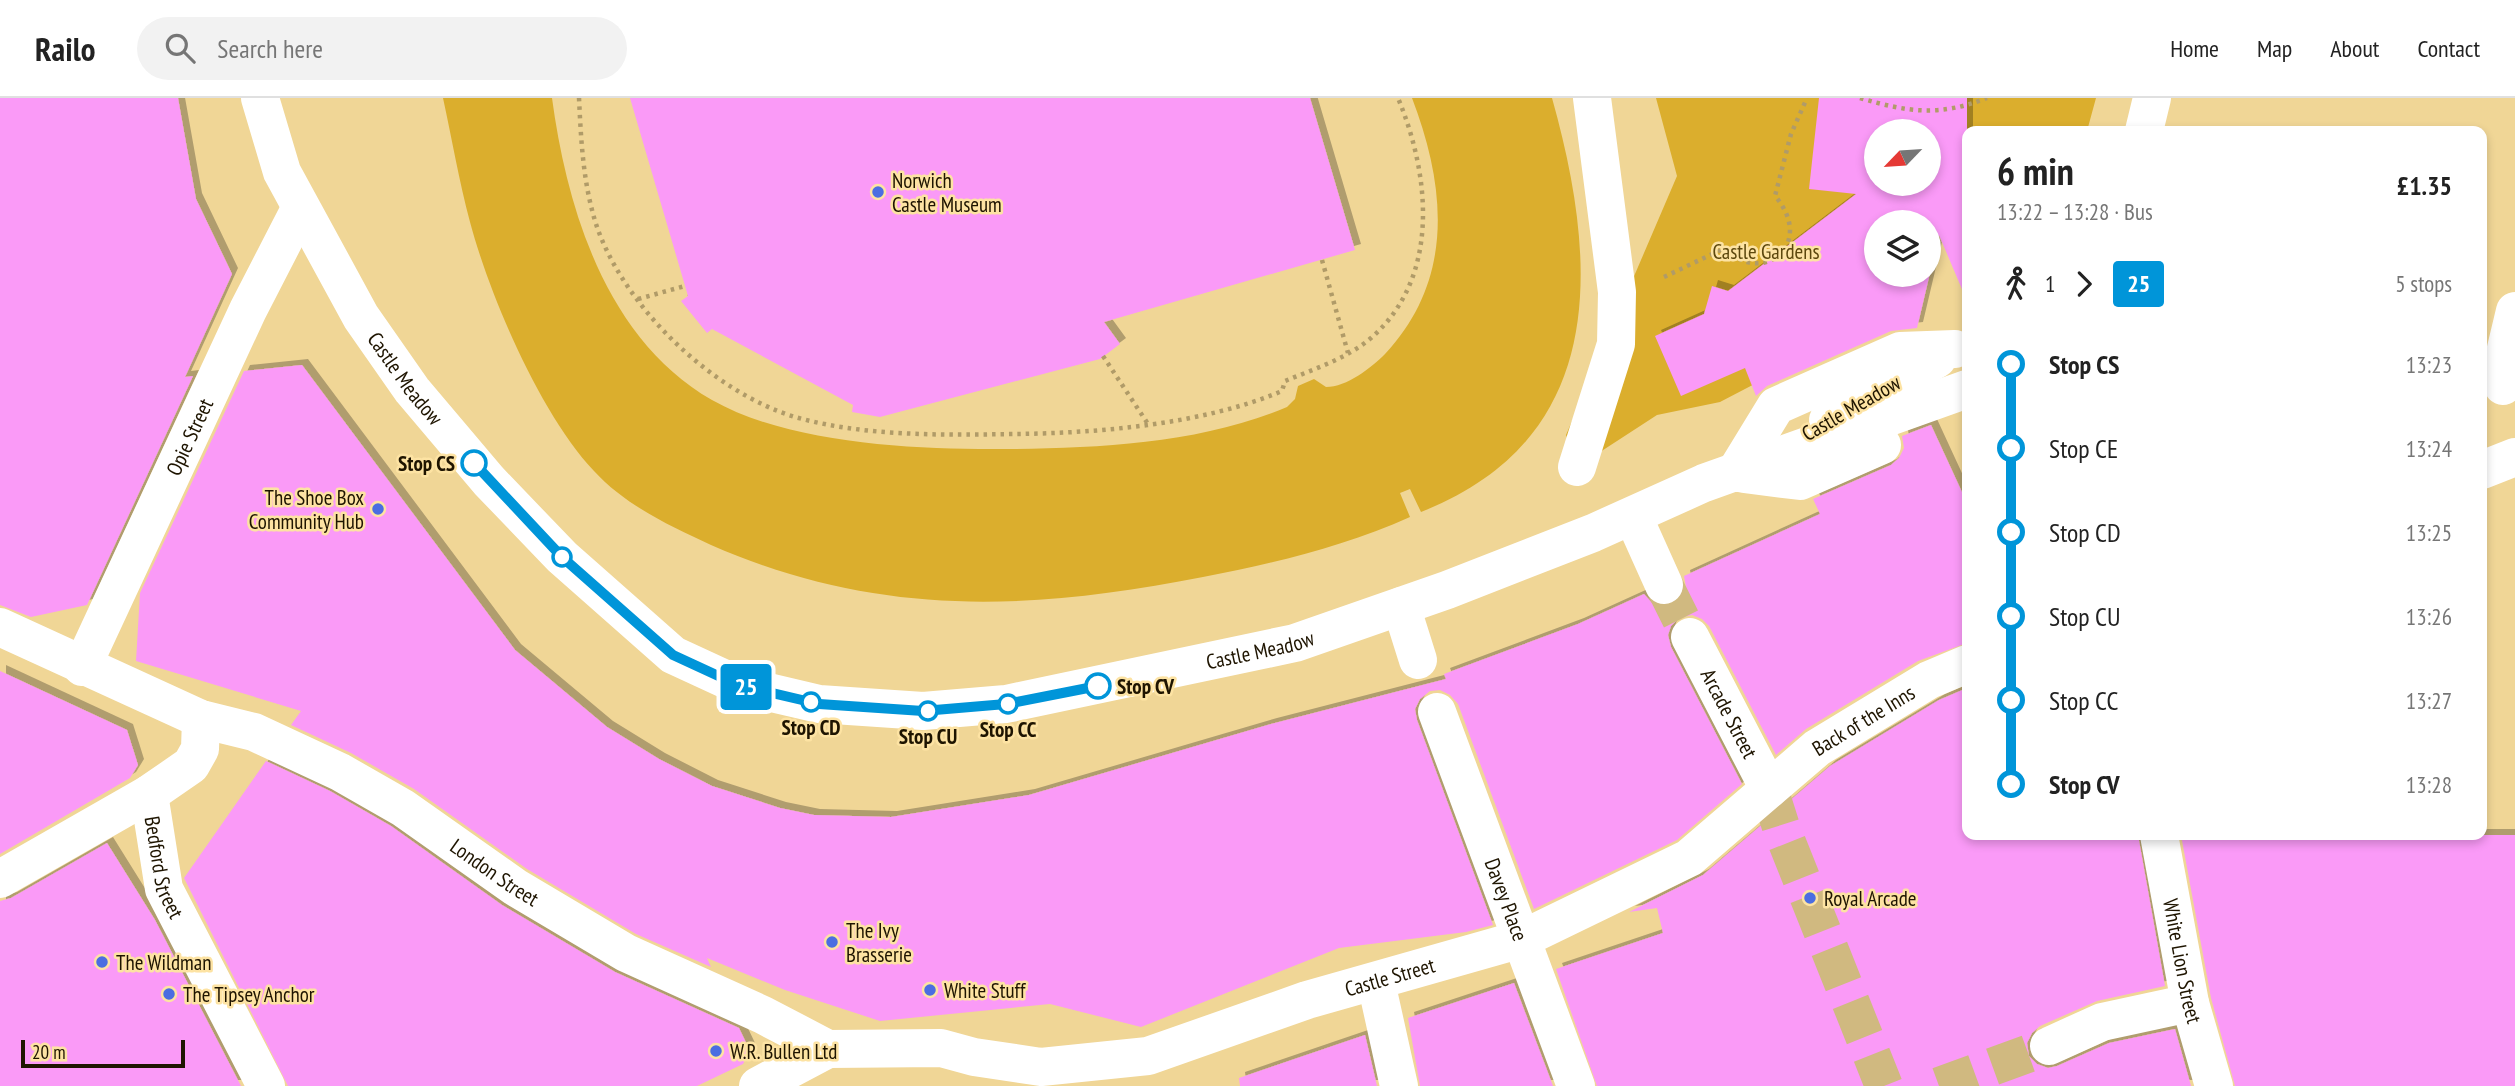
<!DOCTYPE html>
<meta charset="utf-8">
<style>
body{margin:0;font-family:"PT Sans Narrow",sans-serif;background:#f2f2f2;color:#222;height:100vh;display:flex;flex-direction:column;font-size:26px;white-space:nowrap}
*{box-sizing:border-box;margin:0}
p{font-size:23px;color:#767676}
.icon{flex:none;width:38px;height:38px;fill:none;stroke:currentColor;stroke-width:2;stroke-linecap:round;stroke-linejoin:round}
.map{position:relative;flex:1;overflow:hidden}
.panel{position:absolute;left:1962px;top:28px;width:525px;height:714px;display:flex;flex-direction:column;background:#fff;border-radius:14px;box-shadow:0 4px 10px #0003}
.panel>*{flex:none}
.badge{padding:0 14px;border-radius:5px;font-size:24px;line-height:46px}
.needle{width:46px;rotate:245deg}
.tools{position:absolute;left:1864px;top:21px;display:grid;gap:14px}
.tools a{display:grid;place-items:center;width:77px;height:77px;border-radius:50%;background:#fff;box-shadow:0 4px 10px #0003;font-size:35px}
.scale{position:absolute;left:21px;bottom:18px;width:164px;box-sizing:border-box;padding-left:7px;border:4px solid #1e1400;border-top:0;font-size:19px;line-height:24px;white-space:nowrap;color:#1e1400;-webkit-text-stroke:5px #fde3a3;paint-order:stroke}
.map>.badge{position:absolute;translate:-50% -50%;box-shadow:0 0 0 4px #fff}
.legs{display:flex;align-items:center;gap:10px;height:77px;padding:0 35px;font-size:23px}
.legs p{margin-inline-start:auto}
.overview{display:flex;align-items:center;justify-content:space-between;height:119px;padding:0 35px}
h1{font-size:38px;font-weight:800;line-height:52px}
ul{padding:0 35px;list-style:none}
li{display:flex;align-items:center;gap:24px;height:84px;font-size:26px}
li i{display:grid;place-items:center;width:10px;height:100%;margin:0 9px;background:currentColor}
li i::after{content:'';width:18px;height:18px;margin:-9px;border:5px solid;border-radius:50%;background:#fff}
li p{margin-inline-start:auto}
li:first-child i{background:linear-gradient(#0000 50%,currentColor 0)}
li:last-child i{background:linear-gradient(currentColor 50%,#0000 0)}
header{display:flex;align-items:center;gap:42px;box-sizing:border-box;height:98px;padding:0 35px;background:#fff;border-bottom:2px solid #e0e0e0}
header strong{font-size:33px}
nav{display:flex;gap:38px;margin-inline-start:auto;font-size:24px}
.search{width:490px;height:63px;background:#f2f2f2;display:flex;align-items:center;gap:18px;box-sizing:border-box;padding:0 24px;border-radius:38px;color:#767676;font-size:26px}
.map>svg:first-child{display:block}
</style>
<header>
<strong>Railo</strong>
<div class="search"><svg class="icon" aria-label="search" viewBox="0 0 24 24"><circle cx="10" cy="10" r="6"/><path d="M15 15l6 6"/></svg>Search here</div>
<nav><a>Home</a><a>Map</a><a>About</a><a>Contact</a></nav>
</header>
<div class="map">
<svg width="2515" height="988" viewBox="0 0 2515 988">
<defs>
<filter id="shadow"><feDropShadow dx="6" dy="-6" stdDeviation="0" flood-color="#0004"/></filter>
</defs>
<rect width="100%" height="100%" fill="#f0d696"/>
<!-- green -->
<g fill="#dbae2d">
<path d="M443,0H552C567,112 607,242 712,302C791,347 922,352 1011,351C1102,350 1202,345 1287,309L1295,301L1298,288L1314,281L1326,289C1347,289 1371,270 1385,256C1455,181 1446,89 1412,0H1552C1598,164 1610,340 1421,414L1410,391L1400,395L1410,419C1343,449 1275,465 1203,479C1029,513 877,520 711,447C670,428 625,407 594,373C541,317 490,199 470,124C459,83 452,41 443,0Z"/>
<path d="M1656,0H2096L2087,33H1876V86H1925L1918,124H1876V177H1909L1907,190L1862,230L1720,304L1657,317L1577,369L1566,337L1677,78Z"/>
</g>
<!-- building -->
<g fill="#fa9af7" fill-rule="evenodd" filter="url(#shadow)">
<path d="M0,0H178L196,101L232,176L185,279L193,278L87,507L31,519L0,507Z"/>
<path d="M630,0H1310L1355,152L1104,224L1120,246L1100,261L880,319L852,314L853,307L712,231L707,235L681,203L688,198Z"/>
<path d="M1819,0H1967V203L1939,137L1917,230L1891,233L1767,288L1756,298L1745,270L1681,298L1655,238L1704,216L1712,188L1728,193L1856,96L1809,91ZM1876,33H1928V86H1876ZM1876,124H1928V177H1876Z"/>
<path d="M302,267L515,552L607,629L659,661L712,688L780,710L814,717L891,719L1029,697L1271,626L1446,581L1444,576L1578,526L1644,496L1652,505L1662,509L1672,507L1682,499L1686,489L1684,478L1820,416L1813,401L1891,367L1899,360L1904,350L1902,338L1931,327L1967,405V545L1918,563L1806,631L1776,657L1709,528L1702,521L1692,517L1679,520L1671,528L1668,537L1671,549L1742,686L1677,742L1534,811L1458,606L1450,597L1440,592L1430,593L1420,601L1415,611L1417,622L1493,827L1466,834L1339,850L1141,929L1050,906L880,923L785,892L707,860L711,869L636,836L527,771L414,691L351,655L291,627L301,613L136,563L140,495L244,273Z"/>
<path d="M0,573L127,632L138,667L130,680L0,756Z"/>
<path d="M1967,590V737H2138L2165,888L2097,903L2040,928L2032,935L2027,945L2029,958L2037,966L2048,970L2057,968L2109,945L2175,931L2191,988H1597L1556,871L1663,835L1657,810L1629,814L1703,777L1830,668L1939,602Z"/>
<path d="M266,663L330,693L391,728L502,807L615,874L739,930L750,953L743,966L697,988H288L184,780Z"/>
<path d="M2181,737H2515V988H2235L2211,900Z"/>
<path d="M107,745L155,822L241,988H0V803L11,800Z"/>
<path d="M1514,885L1553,988H1420L1408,920Z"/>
<path d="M1365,937L1377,988H1240L1239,980Z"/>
</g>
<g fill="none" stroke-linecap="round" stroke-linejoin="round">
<!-- minor-tunnel -->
<g stroke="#d0b980" stroke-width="38" stroke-dasharray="38 19" stroke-linecap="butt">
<path d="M1664,487L1690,539"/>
<path d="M1769,691L1782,732L1884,988"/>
<path d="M1939,988L2049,948"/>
</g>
<!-- path -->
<g stroke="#b09b68" stroke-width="4.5" stroke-dasharray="3.5 5" stroke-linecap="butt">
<path d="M579,0C581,42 583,85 596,126C623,208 712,294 795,319C866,339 944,337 1016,336C1100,335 1204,326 1282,293L1285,283C1314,271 1348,260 1371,240C1441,179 1430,77 1398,0"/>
<path d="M1860,0C1907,14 1939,19 1987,0"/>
<path d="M1322,162L1348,255"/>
<path d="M1664,179L1725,150C1761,189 1817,147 1775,98L1791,36L1807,0"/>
<path d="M638,201L685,188"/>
<path d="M1103,258L1148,326"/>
</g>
<!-- minor -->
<g stroke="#fff" stroke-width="38">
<path id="s1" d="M260,0L282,74L361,219L412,292L489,383L562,459L673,557L738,587L819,606L923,613L1006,606L1295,545L1447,492L1593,435L1704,385L1967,291"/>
<path d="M2144,33L2152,0"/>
<path d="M2503,288L2504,259L2515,213"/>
<path d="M1828,322L1937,261"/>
<path d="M1577,369L1616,246L1617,194L1592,0"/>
<path d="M2482,372L2515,359"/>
<path d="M1735,375L1776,308L1900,253L1955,251"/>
<path d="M1744,376L1800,383L1882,347"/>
<path d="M1633,418L1664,487"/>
<path d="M1401,508L1418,562"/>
<path id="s2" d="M0,529L201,621L254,634L340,674L403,710L515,789L626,855L763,917L828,951L941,950L974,959L1041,969L1148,958L1307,902L1522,841L1689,760L1817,650L1929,582L1967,566"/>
<path id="s3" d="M1690,539L1769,691"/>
<path id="s4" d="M82,569L248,212L300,111"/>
<path id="s5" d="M1437,614L1576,988"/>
<path id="s6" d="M149,696L164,791L266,988"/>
<path id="s7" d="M2159,737L2190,905L2214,988"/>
<path d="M0,781L149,696L191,667L200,651L201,621"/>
<path d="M1376,884L1399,988"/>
<path d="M2049,948L2102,924L2190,905"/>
<path d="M758,988L828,951"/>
</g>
</g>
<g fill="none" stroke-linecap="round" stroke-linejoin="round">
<defs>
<path id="line-1" d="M474,365L562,459L673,557L738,587L819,606L923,613L1006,606L1098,588"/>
</defs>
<!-- line-1 casing -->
<use href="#line-1" stroke="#fff" stroke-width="16"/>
<!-- line-1 -->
<use href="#line-1" stroke="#0095d9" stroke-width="10"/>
</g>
<!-- markers -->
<g fill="#4b6de1" stroke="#fde3a3" stroke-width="2.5">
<circle cx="878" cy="94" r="7"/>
<circle cx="378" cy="411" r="7"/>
<circle cx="1810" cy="800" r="7"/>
<circle cx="832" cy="844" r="7"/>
<circle cx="102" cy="864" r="7"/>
<circle cx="930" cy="892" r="7"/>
<circle cx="169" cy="896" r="7"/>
<circle cx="716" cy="953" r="7"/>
</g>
<g fill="#fff" stroke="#0095d9" stroke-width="3.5">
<circle cx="474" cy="365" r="12"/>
<circle cx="562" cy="459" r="9"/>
<circle cx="1098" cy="588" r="12"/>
<circle cx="811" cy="604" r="9"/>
<circle cx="1008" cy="606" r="9"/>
<circle cx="928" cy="613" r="9"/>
</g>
<g text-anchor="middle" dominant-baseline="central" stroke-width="5" stroke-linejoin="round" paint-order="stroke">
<!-- poi labels -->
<g font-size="21" fill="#1e1400" stroke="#fde3a3" text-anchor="start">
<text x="892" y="82">Norwich<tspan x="892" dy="24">Castle Museum</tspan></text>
<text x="364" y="399" text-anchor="end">The Shoe Box<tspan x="364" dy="24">Community Hub</tspan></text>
<text x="1824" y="800">Royal Arcade</text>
<text x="846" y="832">The Ivy<tspan x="846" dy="24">Brasserie</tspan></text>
<text x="116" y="864">The Wildman</text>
<text x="944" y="892">White Stuff</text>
<text x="183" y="896">The Tipsey Anchor</text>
<text x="730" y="953">W.R. Bullen Ltd</text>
</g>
<!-- park labels -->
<g font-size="21" fill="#5c470d" stroke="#fde3a3">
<text x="1766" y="153">Castle Gardens</text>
</g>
<!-- street labels -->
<g font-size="21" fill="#1e1400" stroke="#fde3a3">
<text stroke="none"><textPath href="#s1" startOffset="318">Castle Meadow</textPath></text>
<text transform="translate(1851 310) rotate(-30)">Castle Meadow</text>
<text stroke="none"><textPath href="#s4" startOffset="254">Opie Street</textPath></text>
<text stroke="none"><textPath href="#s1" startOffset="1306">Castle Meadow</textPath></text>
<text stroke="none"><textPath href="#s3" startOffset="86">Arcade Street</textPath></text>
<text stroke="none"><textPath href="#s2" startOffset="2056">Back of the Inns</textPath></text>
<text stroke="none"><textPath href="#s6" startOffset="75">Bedford Street</textPath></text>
<text stroke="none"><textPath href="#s2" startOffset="555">London Street</textPath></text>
<text stroke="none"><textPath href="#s5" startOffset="200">Davey Place</textPath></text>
<text stroke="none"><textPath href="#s7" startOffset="128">White Lion Street</textPath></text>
<text stroke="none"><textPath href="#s2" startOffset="1510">Castle Street</textPath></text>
</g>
<!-- stop labels -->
<g font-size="21" font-weight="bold" fill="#1e1400" stroke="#fde3a3">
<text x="455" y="365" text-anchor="end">Stop CS</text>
<text x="1117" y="588" text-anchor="start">Stop CV</text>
<text x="811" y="629">Stop CD</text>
<text x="1008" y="631">Stop CC</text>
<text x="928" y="638">Stop CU</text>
</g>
</g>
</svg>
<div class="tools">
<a><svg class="needle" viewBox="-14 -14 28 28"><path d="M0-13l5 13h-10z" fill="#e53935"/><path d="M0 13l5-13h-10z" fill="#767676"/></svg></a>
<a><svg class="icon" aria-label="layers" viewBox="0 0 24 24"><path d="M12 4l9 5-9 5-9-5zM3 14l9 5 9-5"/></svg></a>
</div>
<div class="scale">20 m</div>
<b class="badge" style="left:746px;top:589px;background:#0095d9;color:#fff">25</b>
<section class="panel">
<div class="overview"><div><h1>6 min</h1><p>13:22 – 13:28 · Bus</p></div><b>£1.35</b></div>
<div class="legs"><svg class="icon" aria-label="walk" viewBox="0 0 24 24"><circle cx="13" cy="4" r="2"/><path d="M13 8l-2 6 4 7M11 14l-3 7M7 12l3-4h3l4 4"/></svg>1<svg class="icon" aria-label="forward" viewBox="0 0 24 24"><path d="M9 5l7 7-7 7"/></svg><b class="badge" style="background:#0095d9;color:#fff">25</b><p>5 stops</p></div>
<ul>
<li><i style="color:#0095d9"></i><b>Stop CS</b><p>13:23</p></li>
<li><i style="color:#0095d9"></i><span>Stop CE</span><p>13:24</p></li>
<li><i style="color:#0095d9"></i><span>Stop CD</span><p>13:25</p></li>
<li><i style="color:#0095d9"></i><span>Stop CU</span><p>13:26</p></li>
<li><i style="color:#0095d9"></i><span>Stop CC</span><p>13:27</p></li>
<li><i style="color:#0095d9"></i><b>Stop CV</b><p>13:28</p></li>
</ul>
</section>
</div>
